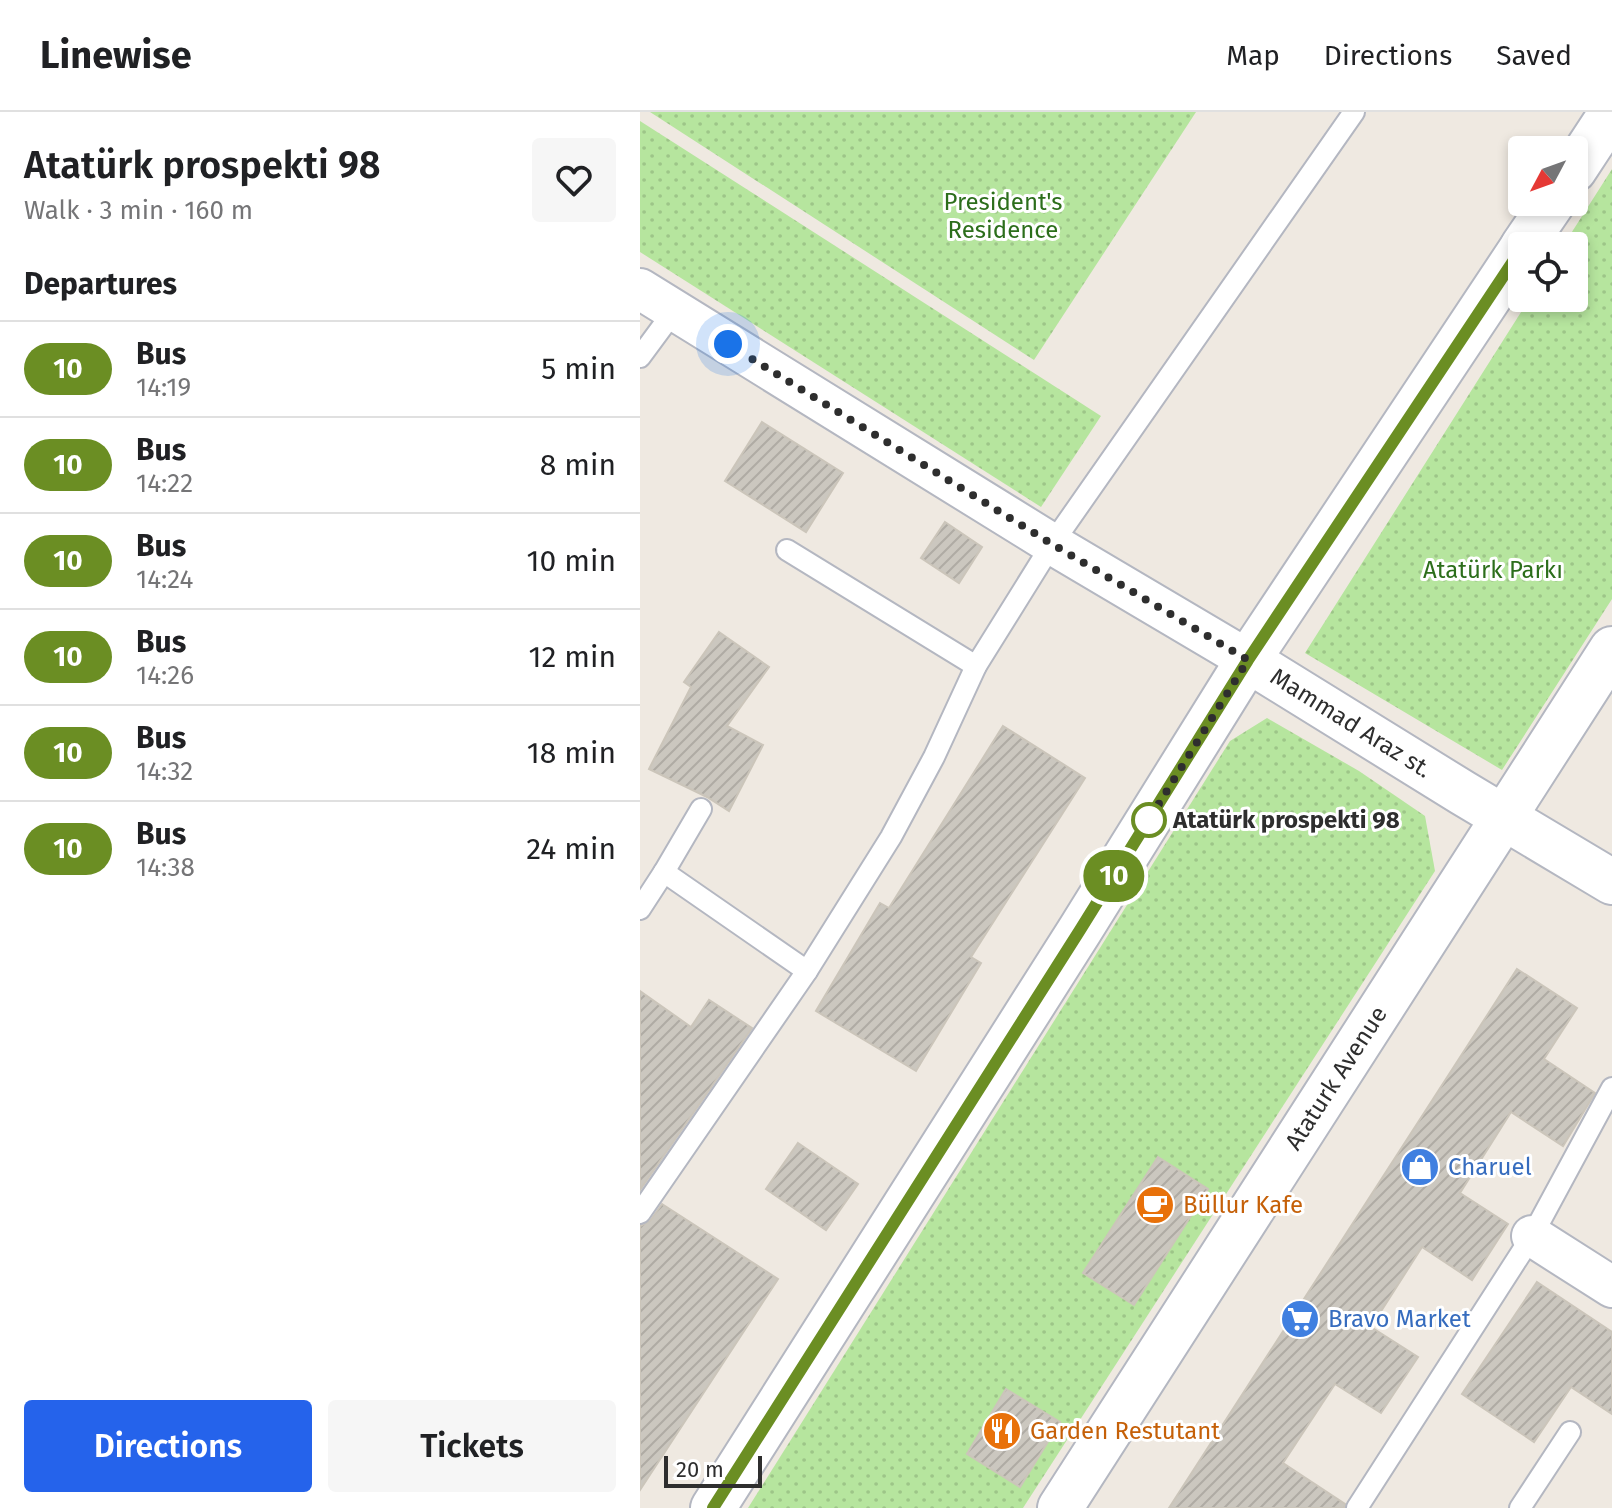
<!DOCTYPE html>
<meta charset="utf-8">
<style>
body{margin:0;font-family:"Fira Sans",sans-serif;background:#f6f6f6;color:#202124;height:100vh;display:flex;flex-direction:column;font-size:30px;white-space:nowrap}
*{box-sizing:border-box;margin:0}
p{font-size:26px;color:#757577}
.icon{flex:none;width:44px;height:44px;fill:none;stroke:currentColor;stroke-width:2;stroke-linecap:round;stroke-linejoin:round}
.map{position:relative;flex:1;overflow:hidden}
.drawer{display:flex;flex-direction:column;background:#fff;width:640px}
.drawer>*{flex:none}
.badge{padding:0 16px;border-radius:26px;font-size:28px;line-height:52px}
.needle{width:52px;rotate:229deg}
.tools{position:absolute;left:868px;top:24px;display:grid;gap:16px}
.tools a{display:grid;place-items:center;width:80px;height:80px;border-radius:8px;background:#fff;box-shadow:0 4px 12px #0003;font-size:40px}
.scale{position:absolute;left:24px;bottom:20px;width:98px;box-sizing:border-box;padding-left:8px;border:4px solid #2e2e2e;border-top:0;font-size:22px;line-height:28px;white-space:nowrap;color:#2e2e2e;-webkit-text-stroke:6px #fff;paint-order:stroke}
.you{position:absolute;width:40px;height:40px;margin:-20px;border:6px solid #fff;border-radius:50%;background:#1a73e8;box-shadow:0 0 0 12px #1a73e833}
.map>.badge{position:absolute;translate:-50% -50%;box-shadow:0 0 0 4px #fff}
h2{padding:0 24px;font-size:30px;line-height:72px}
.round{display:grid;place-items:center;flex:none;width:84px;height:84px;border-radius:8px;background:#f6f6f6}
.head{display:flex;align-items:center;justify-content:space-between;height:136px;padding:0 24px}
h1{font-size:38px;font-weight:600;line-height:60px}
.action{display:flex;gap:16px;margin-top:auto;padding:16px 24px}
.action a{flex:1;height:92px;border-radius:8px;background:#2563eb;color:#fff;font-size:32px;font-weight:600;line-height:92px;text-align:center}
.action a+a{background:#f6f6f6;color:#202124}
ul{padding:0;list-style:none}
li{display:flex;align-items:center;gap:24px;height:96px;padding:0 24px;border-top:2px solid #e0e0e0}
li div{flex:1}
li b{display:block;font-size:30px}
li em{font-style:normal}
li .badge{min-width:88px;font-weight:700;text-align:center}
header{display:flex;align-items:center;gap:48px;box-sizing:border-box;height:112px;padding:0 40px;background:#fff;border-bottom:2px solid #e0e0e0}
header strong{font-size:38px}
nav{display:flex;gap:44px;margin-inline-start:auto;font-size:28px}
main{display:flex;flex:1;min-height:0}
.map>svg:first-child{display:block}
</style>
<header>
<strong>Linewise</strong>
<nav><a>Map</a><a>Directions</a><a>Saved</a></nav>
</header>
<main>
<section class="drawer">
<div class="head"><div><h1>Atatürk prospekti 98</h1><p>Walk · 3 min · 160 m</p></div><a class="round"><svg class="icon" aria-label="heart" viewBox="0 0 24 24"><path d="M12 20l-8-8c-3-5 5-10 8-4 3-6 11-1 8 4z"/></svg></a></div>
<h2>Departures</h2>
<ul>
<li><span class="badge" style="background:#6b8e23;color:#fff">10</span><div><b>Bus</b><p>14:19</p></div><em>5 min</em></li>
<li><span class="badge" style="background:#6b8e23;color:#fff">10</span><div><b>Bus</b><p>14:22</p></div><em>8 min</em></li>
<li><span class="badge" style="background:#6b8e23;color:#fff">10</span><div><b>Bus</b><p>14:24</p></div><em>10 min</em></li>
<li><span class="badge" style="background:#6b8e23;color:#fff">10</span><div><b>Bus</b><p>14:26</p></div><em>12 min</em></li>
<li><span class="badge" style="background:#6b8e23;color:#fff">10</span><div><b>Bus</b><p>14:32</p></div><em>18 min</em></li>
<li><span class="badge" style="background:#6b8e23;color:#fff">10</span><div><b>Bus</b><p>14:38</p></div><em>24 min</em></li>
</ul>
<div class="action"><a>Directions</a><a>Tickets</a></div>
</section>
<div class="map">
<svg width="972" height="1396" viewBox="0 0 972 1396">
<defs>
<pattern id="park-dots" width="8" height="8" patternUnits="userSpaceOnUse" patternTransform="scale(2)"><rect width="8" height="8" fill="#b6e59e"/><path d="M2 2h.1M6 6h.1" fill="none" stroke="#9dc588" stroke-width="1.8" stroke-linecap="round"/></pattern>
<pattern id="building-hatch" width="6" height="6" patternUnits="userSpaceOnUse" patternTransform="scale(2)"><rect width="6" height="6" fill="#cbc7bf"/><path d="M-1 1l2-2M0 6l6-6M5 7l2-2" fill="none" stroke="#afaba4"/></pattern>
</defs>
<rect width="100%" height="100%" fill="#efe9e1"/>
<!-- park -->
<g fill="url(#park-dots)">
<path d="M10,0H556L394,248Z"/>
<path d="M0,9L461,304L401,395L0,140Z"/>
<path d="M972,57V487L862,658L665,541L890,186H934V134H923Z"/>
<path d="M627,606L719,659L785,704L795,759L383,1396H108L590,629Z"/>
</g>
<!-- building -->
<g fill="url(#building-hatch)" stroke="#cbc5ba" stroke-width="2">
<path d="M122,310L203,361L166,420L85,369Z"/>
<path d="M305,410L342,435L319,471L281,446Z"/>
<path d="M79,520L129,555L87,614L123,633L89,699L67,685L9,657L51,575L44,570Z"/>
<path d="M363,614L445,666L331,845L341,851L276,959L176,899L240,791L249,796Z"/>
<path d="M877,857L937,896L904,947L955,981L923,1034L871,1000L820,1081L868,1112L832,1168L782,1135L731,1215L778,1245L741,1301L695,1272L643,1351L705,1392L704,1396H529Z"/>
<path d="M0,879L51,915L69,888L112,916L0,1078Z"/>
<path d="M158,1031L218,1072L186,1118L126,1077Z"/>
<path d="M518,1045L568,1077L494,1193L443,1161Z"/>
<path d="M22,1092L138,1167L0,1378V1114L10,1109Z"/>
<path d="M897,1170L972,1220V1302L931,1275L894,1330L822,1282Z"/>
<path d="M366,1277L420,1310L380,1375L327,1342Z"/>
</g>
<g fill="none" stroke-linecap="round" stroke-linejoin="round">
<defs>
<g id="service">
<path d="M0,245L34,199"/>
<path d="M147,438L336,554"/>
<path d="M24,760L167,859"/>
<path d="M0,797L24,760L61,697"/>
<path d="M0,1101L167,859L251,725L294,645L336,554L412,432L714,0"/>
<path d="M717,1396L892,1124L972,976"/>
<path d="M880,1396L930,1320"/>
</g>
<g id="minor">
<path d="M0,177L412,432L608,548"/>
<path d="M892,1124L972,1175"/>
</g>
<g id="secondary">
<path d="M934,58L972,0"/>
<path d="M883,134L913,90"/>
<path d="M608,548L823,681L972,770"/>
<path d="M73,1396L440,818L608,548L882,136"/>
<path d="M420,1396L972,537"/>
</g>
</defs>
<!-- service casing -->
<use href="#service" stroke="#b4b7c1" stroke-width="24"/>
<!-- minor casing -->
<use href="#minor" stroke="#b4b7c1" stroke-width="44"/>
<!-- secondary casing -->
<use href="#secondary" stroke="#b4b7c1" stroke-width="48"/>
<!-- service -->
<use href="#service" stroke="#fff" stroke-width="20"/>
<!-- minor -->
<use href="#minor" stroke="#fff" stroke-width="40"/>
<!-- secondary -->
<use href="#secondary" stroke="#fff" stroke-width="44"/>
</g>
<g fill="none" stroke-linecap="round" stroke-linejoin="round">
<defs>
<path id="line" d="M73,1396L440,818L608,548L882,136"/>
</defs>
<!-- line casing -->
<use href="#line" stroke="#fff" stroke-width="18"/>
<!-- line -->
<use href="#line" stroke="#6b8e23" stroke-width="12"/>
<!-- walk -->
<path stroke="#2e2e2e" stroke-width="8" stroke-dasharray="0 14.4" d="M88,232L412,432L608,548L507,711L509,708"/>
</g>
<!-- icons -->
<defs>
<symbol id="shop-disc" viewBox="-11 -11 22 22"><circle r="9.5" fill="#3f7fe0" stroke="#fff"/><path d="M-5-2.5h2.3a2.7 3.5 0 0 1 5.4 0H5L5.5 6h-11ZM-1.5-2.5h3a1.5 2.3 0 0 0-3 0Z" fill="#fff"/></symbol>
<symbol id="cafe-disc" viewBox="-11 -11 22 22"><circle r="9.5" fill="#e8710a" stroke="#fff"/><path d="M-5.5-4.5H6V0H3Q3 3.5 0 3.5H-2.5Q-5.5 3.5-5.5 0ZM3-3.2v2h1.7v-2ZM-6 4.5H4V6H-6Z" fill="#fff"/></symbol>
<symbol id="supermarket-disc" viewBox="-11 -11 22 22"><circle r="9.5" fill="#3f7fe0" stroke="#fff"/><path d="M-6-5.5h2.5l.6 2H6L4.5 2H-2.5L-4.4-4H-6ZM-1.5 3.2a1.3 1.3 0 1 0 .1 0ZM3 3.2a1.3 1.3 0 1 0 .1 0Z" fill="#fff"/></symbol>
<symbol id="restaurant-disc" viewBox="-11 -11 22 22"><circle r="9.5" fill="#e8710a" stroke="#fff"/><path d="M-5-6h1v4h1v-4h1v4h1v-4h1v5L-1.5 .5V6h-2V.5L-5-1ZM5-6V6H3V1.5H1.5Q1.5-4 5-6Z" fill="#fff"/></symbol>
</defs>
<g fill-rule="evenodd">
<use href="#shop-disc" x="758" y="1033" width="44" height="44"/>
<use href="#cafe-disc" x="493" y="1071" width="44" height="44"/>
<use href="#supermarket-disc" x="638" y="1185" width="44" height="44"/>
<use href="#restaurant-disc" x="340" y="1297" width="44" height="44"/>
</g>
<!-- markers -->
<circle fill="#fff" stroke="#6b8e23" stroke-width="4" cx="509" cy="708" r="16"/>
<g text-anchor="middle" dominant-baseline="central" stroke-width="6" stroke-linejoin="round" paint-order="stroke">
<!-- park labels -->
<g font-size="24" fill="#2c6e1b" stroke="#fff">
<text x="363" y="90">President's<tspan x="363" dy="28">Residence</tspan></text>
<text x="853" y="458">Atatürk Parkı</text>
</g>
<!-- street labels -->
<g font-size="24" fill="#2e2e2e" stroke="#fff">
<text transform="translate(711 611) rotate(32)">Mammad Araz st.</text>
<text transform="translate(696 966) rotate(-57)">Ataturk Avenue</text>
</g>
<!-- stop labels -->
<g font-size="24" font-weight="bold" fill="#2e2e2e" stroke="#fff" text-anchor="start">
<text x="533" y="708">Atatürk prospekti 98</text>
</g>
<!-- shop labels -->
<g font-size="24" fill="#366cbe" stroke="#fff" text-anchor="start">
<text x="808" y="1055">Charuel</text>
<text x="688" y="1207">Bravo Market</text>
</g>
<!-- food labels -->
<g font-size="24" fill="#c56008" stroke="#fff" text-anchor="start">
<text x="543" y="1093">Büllur Kafe</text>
<text x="390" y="1319">Garden Restutant</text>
</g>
</g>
</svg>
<div class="tools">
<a><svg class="needle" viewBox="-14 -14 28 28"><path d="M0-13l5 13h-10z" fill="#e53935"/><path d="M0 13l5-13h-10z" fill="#757577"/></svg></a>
<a><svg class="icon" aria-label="locate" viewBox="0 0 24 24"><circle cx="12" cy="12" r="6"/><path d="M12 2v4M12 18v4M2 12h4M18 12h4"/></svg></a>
</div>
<div class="scale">20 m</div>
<div class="you" style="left:88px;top:232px"></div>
<b class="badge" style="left:474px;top:764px;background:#6b8e23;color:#fff">10</b>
</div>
</main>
